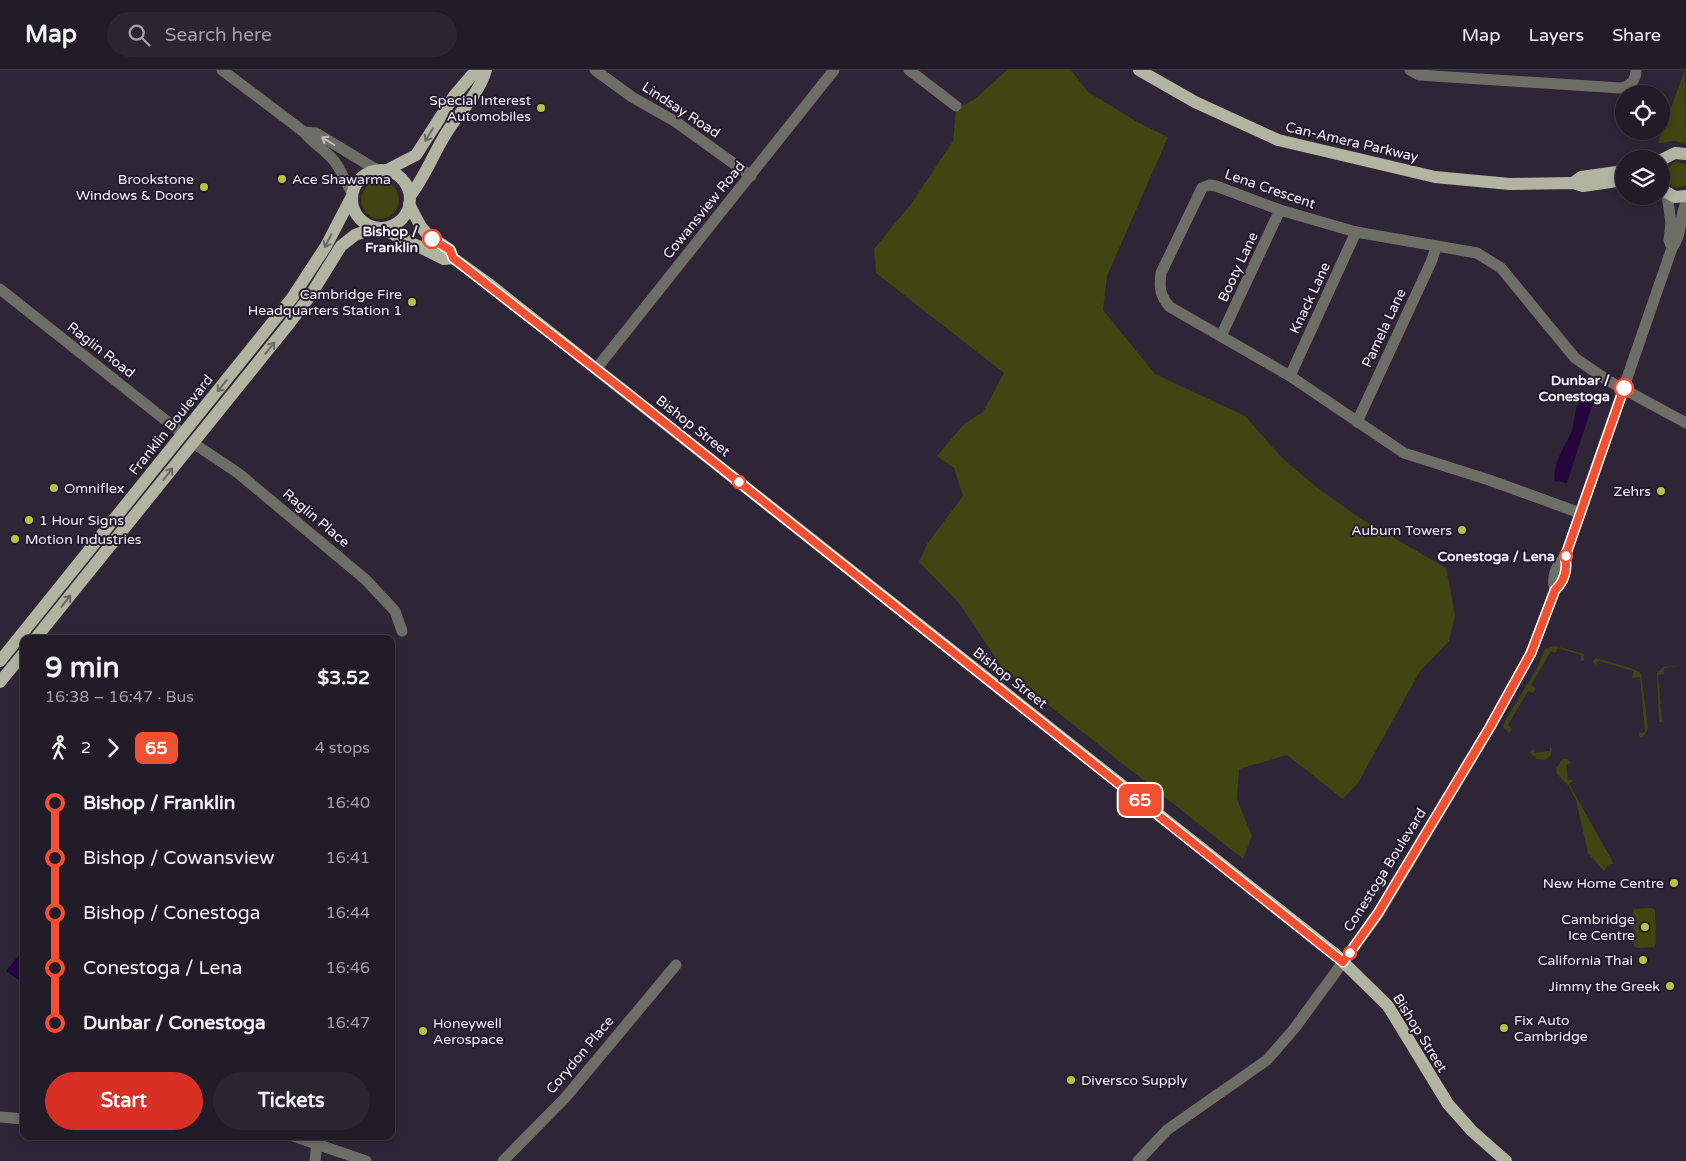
<!DOCTYPE html>
<meta charset="utf-8">
<style>
body{margin:0;font-family:"Varela Round",sans-serif;background:#2a2530;color:#f1f3f6;height:100vh;display:flex;flex-direction:column;font-size:19px;white-space:nowrap}
*{box-sizing:border-box;margin:0}
p{font-size:16px;color:#a2a1a8}
.icon{flex:none;width:28px;height:28px;fill:none;stroke:currentColor;stroke-width:2;stroke-linecap:round;stroke-linejoin:round}
.map{position:relative;flex:1;overflow:hidden}
.sheet{position:absolute;left:20px;top:565px;width:375px;height:505px;display:flex;flex-direction:column;background:#221c28;border-radius:10px;box-shadow:0 2px 8px #0003,0 0 0 1px #3f3a45}
.sheet>*{flex:none}
.badge{padding:0 10px;border-radius:8px;font-size:18px;line-height:32px}
.buttons{position:absolute;left:1615px;top:15px;display:grid;gap:10px}
.buttons a{display:grid;place-items:center;width:55px;height:55px;border-radius:50%;background:#221c28;box-shadow:0 2px 8px #0003,0 0 0 1px #3f3a45;font-size:25px}
.map>.badge{position:absolute;translate:-50% -50%;box-shadow:0 0 0 2px #fff}
.legs{display:flex;align-items:center;gap:8px;height:55px;padding:0 25px;font-size:16px}
.legs p{margin-inline-start:auto}
.headline{display:flex;align-items:center;justify-content:space-between;height:85px;padding:0 25px}
h1{font-size:28px;font-weight:700;line-height:38px}
.action{display:flex;gap:10px;margin-top:auto;padding:10px 25px}
.action a{flex:1;height:58px;border-radius:30px;background:#d93025;color:#fff;font-size:20px;font-weight:700;line-height:58px;text-align:center}
.action a+a{background:#2a2530;color:#f1f3f6}
ul{padding:0 25px;list-style:none}
li{display:flex;align-items:center;gap:18px;height:55px;font-size:19px}
li i{display:grid;place-items:center;width:8px;height:100%;margin:0 6px;background:currentColor}
li i::after{content:'';width:12px;height:12px;margin:-6px;border:4px solid;border-radius:50%;background:#221c28}
li p{margin-inline-start:auto}
li:first-child i{background:linear-gradient(#0000 50%,currentColor 0)}
li:last-child i{background:linear-gradient(currentColor 50%,#0000 0)}
header{display:flex;align-items:center;gap:30px;box-sizing:border-box;height:70px;padding:0 25px;background:#221c28;border-bottom:1px solid #3f3a45}
header strong{font-size:24px}
nav{display:flex;gap:28px;margin-inline-start:auto;font-size:18px}
.search{width:350px;height:45px;background:#2a2530;display:flex;align-items:center;gap:12px;box-sizing:border-box;padding:0 18px;border-radius:28px;color:#a2a1a8;font-size:19px}
.map>svg:first-child{display:block}
</style>
<header>
<strong>Map</strong>
<div class="search"><svg class="icon" aria-label="search" viewBox="0 0 24 24"><circle cx="10" cy="10" r="6"/><path d="M15 15l6 6"/></svg>Search here</div>
<nav><a>Map</a><a>Layers</a><a>Share</a></nav>
</header>
<div class="map">
<svg width="1686" height="1091" viewBox="0 0 1686 1091">
<rect width="100%" height="100%" fill="#2e2636"/>
<!-- green -->
<g fill="#414511">
<path d="M1007,0H1071L1088,22L1139,53L1168,67L1107,206L1103,240L1155,304L1245,346L1282,388L1314,415L1358,447L1446,498L1455,545L1449,571L1420,601L1358,713L1343,729L1287,685L1239,699L1237,729L1252,766L1243,789L1003,599L959,533L919,492L927,474L963,426L954,398L937,386L964,354L983,342L1004,303L876,203L874,179L911,134L953,71L956,40L976,28Z"/>
<path d="M1685,0L1686,73L1675,71L1658,73Z"/>
<path d="M1675,92L1686,94V115L1677,118L1672,116L1666,108L1667,98Z"/>
<circle cx="380" cy="130" r="19"/>
<path d="M1555,576L1584,584V590L1581,591V585L1558,578L1555,583L1551,581L1531,615L1536,619L1533,623L1528,621L1508,655L1512,659L1509,663L1503,657L1505,651L1537,598L1545,579Z"/>
<path d="M1596,588L1631,598L1641,603L1648,658L1643,667L1640,668L1639,663L1645,662L1640,607L1632,608L1633,601L1599,591L1595,595L1593,591Z"/>
<path d="M1686,595L1664,598V604L1658,605L1662,652H1659L1657,603L1663,597Z"/>
<path d="M1550,676L1552,680L1551,685L1545,690L1537,689L1529,682L1533,679L1535,683L1550,681Z"/>
<path d="M1563,689H1567L1572,693L1566,695L1568,710H1574L1569,714L1614,794H1609L1604,801L1588,783L1576,730L1569,716L1557,704L1556,698Z"/>
<path d="M1652,838L1655,840L1656,873L1654,877L1636,878L1634,876L1633,842L1634,839Z"/>
</g>
<!-- water -->
<g fill="#26053d">
<path d="M1584,326L1590,327L1593,333L1567,413L1555,411C1552,394 1564,378 1571,363C1576,349 1573,336 1584,326Z"/>
<path d="M24,879V914L6,901Z"/>
</g>
<g fill="none" stroke-linecap="round" stroke-linejoin="round">
<!-- minor -->
<g stroke="#6d6f66" stroke-width="11">
<path d="M222,0L304,62C313,74 326,80 335,92C342,101 345,113 352,122"/>
<path d="M595,0L632,27L676,52L751,106"/>
<path d="M909,0L956,36"/>
<path d="M1410,0L1419,5L1620,18C1630,17 1636,10 1636,0"/>
<path d="M304,62L316,63L377,100"/>
<path d="M1667,124L1671,153L1669,170L1672,178"/>
<path d="M0,219L183,364"/>
<path d="M1221,266L1280,140"/>
<path d="M596,299L834,0"/>
<path d="M1290,306L1356,162"/>
<path d="M1357,352L1432,190L1436,177"/>
<path d="M193,373L238,403L365,509L395,541L402,561"/>
<path d="M1580,443L1489,410L1404,383L1290,306L1170,237C1160,226 1159,218 1161,203L1202,118L1209,115L1216,116L1280,140L1356,162L1477,183L1501,198L1575,288L1607,310L1686,353"/>
<path d="M1555,520C1551,508 1556,495 1565,487L1672,178C1682,166 1679,148 1686,133"/>
<path d="M0,1047L24,1049"/>
<path d="M293,1066L366,1091"/>
<path d="M315,1091L317,1073"/>
<path d="M503,1091L565,1028L676,895"/>
<path d="M1138,1091L1167,1060L1267,990L1294,959L1354,877L1379,843L1490,657L1531,583L1555,520C1564,512 1568,499 1565,487"/>
</g>
<!-- major -->
<g stroke="#b1b4a1" stroke-width="12">
<path d="M1139,0L1195,32L1278,70L1435,107L1510,114L1573,113L1583,116L1624,110"/>
<path d="M1661,90L1675,83L1686,84"/>
<circle cx="381" cy="129" r="29"/>
<path d="M387,100L416,85L454,26L472,5L480,0"/>
<path d="M1573,113L1581,107L1624,101"/>
<path d="M1661,119L1675,127L1686,126"/>
<path d="M410,126C425,107 434,82 447,62C460,41 479,24 486,0"/>
<path d="M409,134L421,157L428,165L450,180L453,188L489,214L1335,884L1388,936L1448,1034L1472,1061L1506,1091"/>
<path d="M381,158L444,189L453,188"/>
<path d="M35,569L288,255L310,226L341,176L355,165L374,158"/>
<path d="M0,591L292,228L326,176L351,128"/>
<path d="M0,612L24,583"/>
</g>
</g>
<!-- one-way arrows -->
<defs><path id="oneway-shaft" d="M-6 0H5M1.5-3L5.5 0L1.5 3" fill="none" stroke-width="1.6" stroke-linecap="round" stroke-linejoin="round" transform="scale(1.25)"/></defs>
<g stroke="#6a6866">
<use href="#oneway-shaft" transform="translate(429 65) rotate(121)"/>
<use href="#oneway-shaft" transform="translate(328 171) rotate(117)"/>
<use href="#oneway-shaft" transform="translate(270 278) rotate(-51)"/>
<use href="#oneway-shaft" transform="translate(222 316) rotate(129)"/>
<use href="#oneway-shaft" transform="translate(168 404) rotate(-52)"/>
<use href="#oneway-shaft" transform="translate(66 531) rotate(-51)"/>
</g>
<use stroke="#bfbcbf" href="#oneway-shaft" transform="translate(328 71) rotate(-148)"/>
<g fill="none" stroke-linecap="round" stroke-linejoin="round">
<defs>
<path id="line-1" d="M432,169L450,180L453,188L632,327L1343,892L1378,843L1490,657L1531,583L1555,520C1564,512 1568,499 1565,487L1624,318"/>
</defs>
<!-- line-1 casing -->
<use href="#line-1" stroke="#fff" stroke-width="11"/>
<!-- line-1 -->
<use href="#line-1" stroke="#f25030" stroke-width="8"/>
</g>
<!-- markers -->
<g fill="#b6c148" stroke="#241c2c" stroke-width="2">
<circle cx="541" cy="38" r="5"/>
<circle cx="282" cy="109" r="5"/>
<circle cx="204" cy="117" r="5"/>
<circle cx="412" cy="232" r="5"/>
<circle cx="54" cy="418" r="5"/>
<circle cx="1661" cy="421" r="5"/>
<circle cx="29" cy="450" r="5"/>
<circle cx="1462" cy="460" r="5"/>
<circle cx="15" cy="469" r="5"/>
<circle cx="1674" cy="813" r="5"/>
<circle cx="1645" cy="857" r="5"/>
<circle cx="1643" cy="890" r="5"/>
<circle cx="1670" cy="916" r="5"/>
<circle cx="1504" cy="958" r="5"/>
<circle cx="423" cy="961" r="5"/>
<circle cx="1071" cy="1010" r="5"/>
</g>
<g fill="#fff" stroke="#f25030" stroke-width="2.5">
<circle cx="432" cy="169" r="9"/>
<circle cx="1624" cy="318" r="9"/>
<circle cx="739" cy="412" r="6"/>
<circle cx="1566" cy="486" r="6"/>
<circle cx="1350" cy="883" r="6"/>
</g>
<g text-anchor="middle" dominant-baseline="central" stroke-width="4" stroke-linejoin="round" paint-order="stroke">
<!-- poi labels -->
<g font-size="14" fill="#f5f0fb" stroke="#241c2c" text-anchor="end">
<text x="531" y="30">Special Interest<tspan x="531" dy="16">Automobiles</tspan></text>
<text x="194" y="109">Brookstone<tspan x="194" dy="16">Windows &amp; Doors</tspan></text>
<text x="292" y="109" text-anchor="start">Ace Shawarma</text>
<text x="402" y="224">Cambridge Fire<tspan x="402" dy="16">Headquarters Station 1</tspan></text>
<text x="64" y="418" text-anchor="start">Omniflex</text>
<text x="1651" y="421">Zehrs</text>
<text x="39" y="450" text-anchor="start">1 Hour Signs</text>
<text x="1452" y="460">Auburn Towers</text>
<text x="25" y="469" text-anchor="start">Motion Industries</text>
<text x="1664" y="813">New Home Centre</text>
<text x="1635" y="849">Cambridge<tspan x="1635" dy="16">Ice Centre</tspan></text>
<text x="1633" y="890">California Thai</text>
<text x="1660" y="916">Jimmy the Greek</text>
<text x="1514" y="950" text-anchor="start">Fix Auto<tspan x="1514" dy="16">Cambridge</tspan></text>
<text x="433" y="953" text-anchor="start">Honeywell<tspan x="433" dy="16">Aerospace</tspan></text>
<text x="1081" y="1010" text-anchor="start">Diversco Supply</text>
</g>
<!-- street labels -->
<g font-size="14" fill="#f5f0fb" stroke="#241c2c">
<text transform="translate(681 40) rotate(33)">Lindsay Road</text>
<text transform="translate(1352 72) rotate(13)">Can-Amera Parkway</text>
<text transform="translate(1270 119) rotate(19)">Lena Crescent</text>
<text transform="translate(704 140) rotate(-51)">Cowansview Road</text>
<text transform="translate(1238 197) rotate(-65)">Booty Lane</text>
<text transform="translate(1310 228) rotate(-65)">Knack Lane</text>
<text transform="translate(1384 258) rotate(-65)">Pamela Lane</text>
<text transform="translate(101 280) rotate(38)">Raglin Road</text>
<text transform="translate(171 355) rotate(-51)">Franklin Boulevard</text>
<text transform="translate(693 356) rotate(38)">Bishop Street</text>
<text transform="translate(316 448) rotate(40)">Raglin Place</text>
<text transform="translate(1010 608) rotate(38)">Bishop Street</text>
<text transform="translate(1385 800) rotate(-58)">Conestoga Boulevard</text>
<text transform="translate(1420 963) rotate(58)">Bishop Street</text>
<text transform="translate(580 985) rotate(-50)">Corydon Place</text>
</g>
<!-- stop labels -->
<g font-size="14" font-weight="bold" fill="#f5f0fb" stroke="#241c2c" text-anchor="end">
<text x="418" y="161">Bishop /<tspan x="418" dy="16">Franklin</tspan></text>
<text x="1610" y="310">Dunbar /<tspan x="1610" dy="16">Conestoga</tspan></text>
<text x="1555" y="486">Conestoga / Lena</text>
</g>
</g>
</svg>
<div class="buttons">
<a><svg class="icon" aria-label="locate" viewBox="0 0 24 24"><circle cx="12" cy="12" r="6"/><path d="M12 2v4M12 18v4M2 12h4M18 12h4"/></svg></a>
<a><svg class="icon" aria-label="layers" viewBox="0 0 24 24"><path d="M12 4l9 5-9 5-9-5zM3 14l9 5 9-5"/></svg></a>
</div>
<b class="badge" style="left:1140px;top:730px;background:#f25030;color:#fff">65</b>
<section class="sheet">
<div class="headline"><div><h1>9 min</h1><p>16:38 – 16:47 · Bus</p></div><b>$3.52</b></div>
<div class="legs"><svg class="icon" aria-label="walk" viewBox="0 0 24 24"><circle cx="13" cy="4" r="2"/><path d="M13 8l-2 6 4 7M11 14l-3 7M7 12l3-4h3l4 4"/></svg>2<svg class="icon" aria-label="forward" viewBox="0 0 24 24"><path d="M9 5l7 7-7 7"/></svg><b class="badge" style="background:#f25030;color:#fff">65</b><p>4 stops</p></div>
<ul>
<li><i style="color:#f25030"></i><b>Bishop / Franklin</b><p>16:40</p></li>
<li><i style="color:#f25030"></i><span>Bishop / Cowansview</span><p>16:41</p></li>
<li><i style="color:#f25030"></i><span>Bishop / Conestoga</span><p>16:44</p></li>
<li><i style="color:#f25030"></i><span>Conestoga / Lena</span><p>16:46</p></li>
<li><i style="color:#f25030"></i><b>Dunbar / Conestoga</b><p>16:47</p></li>
</ul>
<div class="action"><a>Start</a><a>Tickets</a></div>
</section>
</div>
